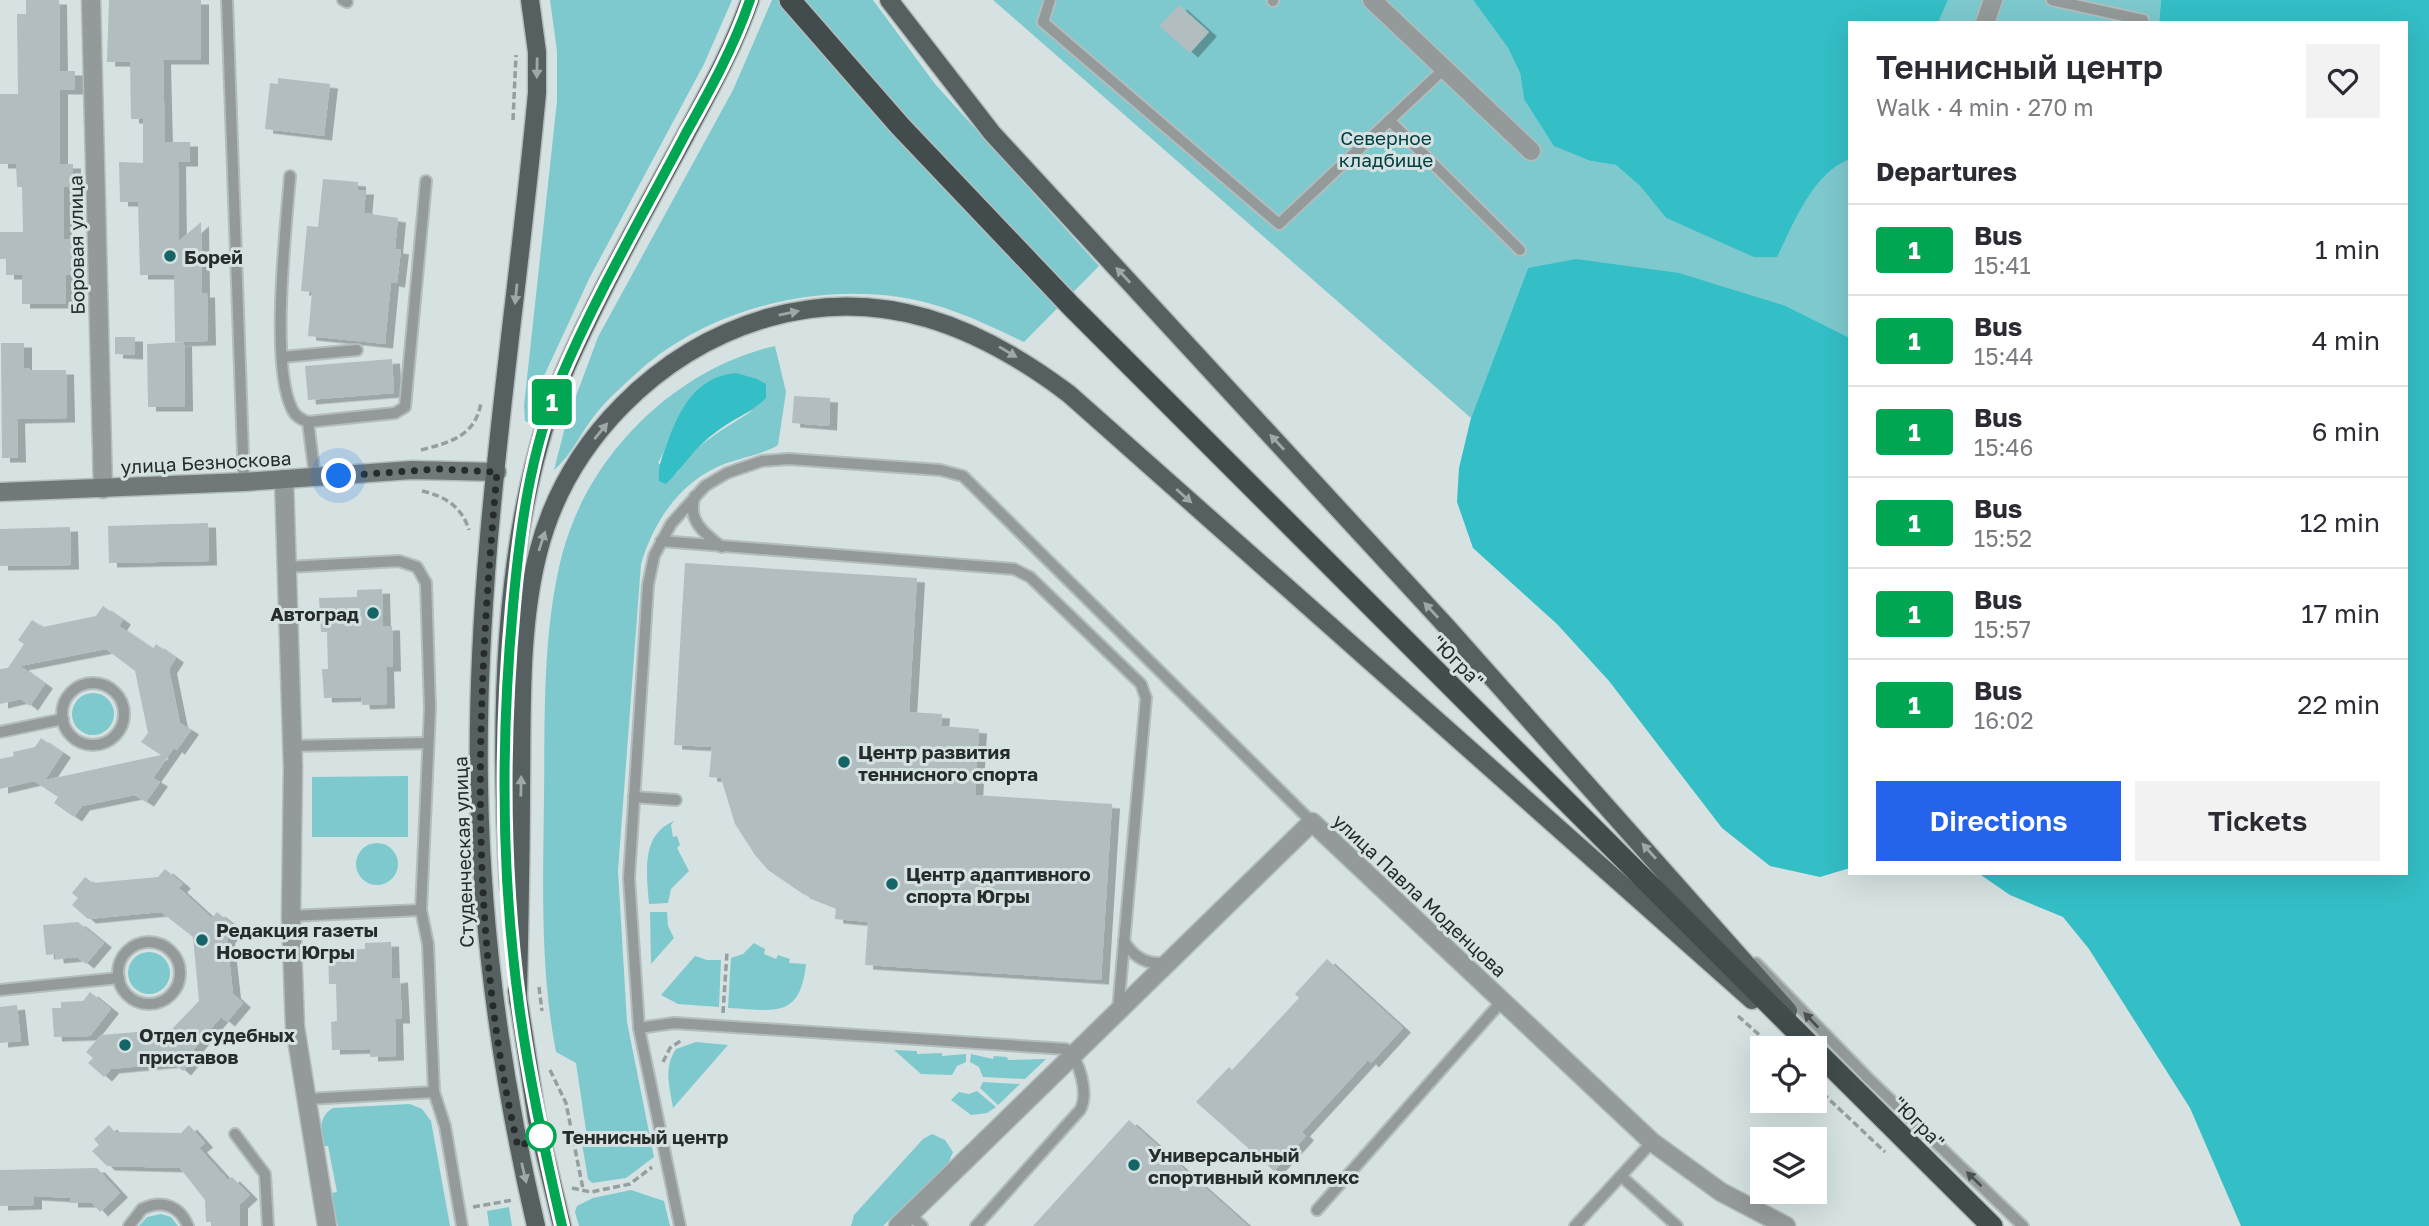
<!DOCTYPE html>
<meta charset="utf-8">
<style>
body{margin:0;font-family:"Golos Text",sans-serif;background:#f2f2f3;color:#2b2b33;height:100vh;display:flex;flex-direction:column;font-size:26px;white-space:nowrap}
*{box-sizing:border-box;margin:0}
p{font-size:23px;color:#7c7c81}
.icon{flex:none;width:38px;height:38px;fill:none;stroke:currentColor;stroke-width:2;stroke-linecap:round;stroke-linejoin:round}
.map{position:relative;flex:1;overflow:hidden}
.details{position:absolute;left:1848px;top:21px;width:560px;height:854px;display:flex;flex-direction:column;background:#fff;border-radius:0px;box-shadow:0 7px 28px #0002}
.details>*{flex:none}
.badge{padding:0 14px;border-radius:5px;font-size:24px;line-height:46px}
.controls{position:absolute;left:1750px;top:1036px;display:grid;gap:14px}
.controls a{display:grid;place-items:center;width:77px;height:77px;border-radius:0px;background:#fff;box-shadow:0 7px 28px #0002;font-size:35px}
.you{position:absolute;width:35px;height:35px;margin:-18px;border:5px solid #fff;border-radius:50%;background:#1a73e8;box-shadow:0 0 0 10px #1a73e833}
.map>.badge{position:absolute;translate:-50% -50%;box-shadow:0 0 0 4px #fff}
h2{padding:0 28px;font-size:26px;line-height:63px}
.round{display:grid;place-items:center;flex:none;width:74px;height:74px;border-radius:0px;background:#f2f2f3}
.headline{display:flex;align-items:center;justify-content:space-between;height:119px;padding:0 28px}
h1{font-size:33px;font-weight:600;line-height:52px}
.cta{display:flex;gap:14px;margin-top:auto;padding:14px 28px}
.cta a{flex:1;height:80px;border-radius:0px;background:#2563eb;color:#fff;font-size:28px;font-weight:600;line-height:80px;text-align:center}
.cta a+a{background:#f2f2f3;color:#2b2b33}
ul{padding:0;list-style:none}
li{display:flex;align-items:center;gap:21px;height:91px;padding:0 28px;border-top:2px solid #e1e1e2}
li div{flex:1}
li b{display:block;font-size:26px}
li em{font-style:normal}
li .badge{min-width:77px;font-weight:700;text-align:center}
.map>svg:first-child{display:block}
</style>
<div class="map">
<svg width="2429" height="1226" viewBox="0 0 2429 1226">
<defs>
<filter id="shadow"><feDropShadow dx="8" dy="4.5" stdDeviation="0" flood-color="#0004"/></filter>
</defs>
<rect width="100%" height="100%" fill="#d6e2e2"/>
<!-- green -->
<g fill="#7dc9ce" fill-rule="evenodd">
<path d="M550,0H732L704,64L590,277L543,378L528,422L525,421L524,406L557,101V51Z"/>
<path d="M772,0H873L935,84L1099,266L1024,342C984,323 943,303 899,297C811,284 708,310 640,370C625,384 608,398 595,415C581,432 571,456 554,470L566,423L598,337L733,90Z"/>
<path d="M993,0H1473L1508,48L1520,73L1524,99L1591,161L1616,165L1640,186L1666,218L1754,256H1777C1794,223 1813,173 1850,159V338L1786,306L1528,268L1471,418Z"/>
<path d="M1948,0H2161L2159,23H1938Z"/>
<path d="M775,346L786,392L778,445C764,454 743,457 727,463C682,479 654,520 641,564L618,871L627,1022L654,1157L626,1178L592,1183L588,1179L581,1138L587,1137L576,1063L556,1052C540,970 543,882 544,798C545,719 542,633 562,555C588,455 675,369 775,346ZM753,410C724,430 696,442 677,473L658,463L666,448Z"/>
<circle cx="93" cy="714" r="21"/>
<path d="M408,776V837H312V777Z"/>
<path d="M674,821L671,825L673,837L677,836L680,845L677,848L689,871L671,889L668,903L649,904C647,873 640,835 674,821Z"/>
<circle cx="377" cy="864" r="21"/>
<path d="M650,912H667L668,926L674,938L651,964Z"/>
<path d="M754,943L765,949L764,954L776,959L778,955L790,959L789,963L806,964C800,1020 774,1010 728,1008L731,958L743,954Z"/>
<circle cx="149" cy="973" r="21"/>
<path d="M695,956L707,960H721L719,1007L678,1004L661,995Z"/>
<path d="M696,1042L728,1045L673,1108C670,1087 663,1068 676,1049Z"/>
<path d="M894,1050L917,1051V1054L942,1053V1056L966,1054V1062L957,1066L952,1075L921,1074Z"/>
<path d="M971,1054L993,1059L994,1056L1007,1057L1008,1060L1046,1059L1025,1079L983,1077L979,1067L970,1062Z"/>
<path d="M983,1082L1020,1084L998,1105L980,1088Z"/>
<path d="M977,1091L996,1107L987,1113L971,1115L951,1100L959,1092L969,1094Z"/>
<path d="M410,1104L422,1109L431,1121L450,1226H338L331,1193L337,1192L328,1146H322C321,1131 318,1117 333,1108Z"/>
<path d="M932,1134L945,1140L953,1152L948,1164L883,1226H851L854,1215L923,1139Z"/>
<path d="M631,1190L664,1201L670,1226H579L575,1212L577,1206L593,1198Z"/>
<path d="M509,1207L512,1226H489L487,1211Z"/>
<path d="M161,1214L171,1217L178,1226H139L147,1217Z"/>
</g>
<!-- forest -->
<g fill="#34bec6">
<path d="M1473,0H1948L1938,23H1850V159C1813,173 1794,223 1777,257H1754L1666,218L1640,186L1616,165L1591,161L1554,146L1524,99L1520,73L1508,48Z"/>
<path d="M2161,0H2429V1226H2241L2190,1108L2089,949L2063,917L2010,895L1978,873H2406V23H2159Z"/>
<path d="M1576,259L1679,273L1786,306L1850,338V868L1820,877L1770,866L1722,828L1609,681L1557,624L1473,548L1457,502L1459,468L1471,418L1528,268Z"/>
<path d="M736,373L757,379L766,384V398C751,413 732,419 716,432C696,446 683,467 666,484L659,481C658,465 662,458 667,444C679,410 695,377 736,373Z"/>
</g>
<!-- building -->
<g fill="#b1bdbe" filter="url(#shadow)">
<path d="M26,0H59L60,71H75V90H60V164H73V187H64V239H75V275H66V304H22V275H6V259H0V232H23L22,187H17L16,164H0V94H18L17,14H26Z"/>
<path d="M109,0H201V60H163L165,142H190V162H178L179,241L201,222L202,293H207L208,341L175,342L174,275H140L138,202H120L119,162L143,163V119H131L130,62H107Z"/>
<path d="M1179,5L1209,32L1190,53L1159,26Z"/>
<path d="M278,78L330,84L324,136L265,129L270,83L278,84Z"/>
<path d="M323,179L358,182V190H366L364,213L398,218L395,249L401,250L397,283L391,282L385,344L308,336L312,292L301,291L307,226L318,227Z"/>
<path d="M115,337H135V355L115,354Z"/>
<path d="M184,342L185,407H148L147,344Z"/>
<path d="M1,343H24V368H30V370H66L67,418L17,419L18,458H2Z"/>
<path d="M392,359L394,393L308,400L305,366Z"/>
<path d="M794,396L830,398L829,426L792,423Z"/>
<path d="M208,523L209,561L109,563L108,526Z"/>
<path d="M70,527L71,565L0,566V529Z"/>
<path d="M685,563L917,578L909,712L942,714L941,726L979,729L975,795L1112,804L1101,980L865,965L868,922L835,919L836,907L803,894L768,870L755,855L735,824L721,778L709,777L712,747L674,745Z"/>
<path d="M382,589L383,626H392L393,667H386L387,704L362,705L361,697L324,698L322,669H328L327,632H321L319,598L357,597V590Z"/>
<path d="M103,606L123,620L119,626L153,649L156,644L176,658L169,669L180,723L191,730L177,750L174,748L153,778L160,782L146,802L135,795L82,806L74,817L54,803L58,797L34,781L0,789V759L14,756L13,752L35,747L41,738L63,753L45,780L161,755L141,742L148,733L135,671L106,649L20,666L45,684L30,706L21,699L0,704V669L8,668L24,644L18,640L32,620L43,627L96,616Z"/>
<path d="M165,869L183,884L179,888L212,918L217,912L237,928L227,939L233,994L243,1003L227,1022L221,1017L193,1050L198,1053L183,1071L174,1063L111,1069L104,1077L88,1063L93,1058L86,1052L101,1035L172,1029L199,1001L193,937L161,912L88,919L72,905L78,898L72,893L85,877L93,883L158,877Z"/>
<path d="M78,922L104,943L86,964L77,957L56,959L55,954L46,955L43,925Z"/>
<path d="M391,942L392,979L400,978L402,1019H395L396,1056L370,1057V1049L332,1050L331,1022L337,1021L336,984H329L328,950L365,949V943Z"/>
<path d="M1327,959L1403,1028L1371,1063L1368,1060L1302,1132L1306,1136L1274,1171L1196,1102L1229,1067L1232,1070L1299,998L1295,994Z"/>
<path d="M90,992L111,1009L90,1036L54,1037L52,1008H61V1002L83,1001Z"/>
<path d="M17,1005L21,1041L0,1043V1007Z"/>
<path d="M1129,1120L1248,1226H1033Z"/>
<path d="M109,1125L115,1132L181,1133L189,1125L205,1143L199,1148L228,1180L232,1177L250,1195L240,1204V1226H211V1222H206L205,1200L180,1168L107,1166L92,1151L99,1145L94,1139Z"/>
<path d="M97,1168L120,1193L100,1212L92,1203H70V1198L34,1196V1205L0,1206V1170Z"/>
</g>
<g fill="none" stroke-linecap="round" stroke-linejoin="round">
<defs>
<g id="lane">
<path d="M227,0L244,482"/>
<path d="M343,0L347,2"/>
<path d="M1050,0L1043,22L1279,224L1444,69"/>
<path d="M2052,0L2143,20"/>
<path d="M1273,1V0"/>
<path d="M1389,120L1520,250"/>
<path d="M290,176C286,228 270,365 292,409C295,416 300,419 308,422L315,477"/>
<path d="M283,357L357,350"/>
<path d="M308,422L395,413L405,407L426,181"/>
<path d="M695,496C686,520 705,534 722,547"/>
<path d="M661,541L1014,569L1030,577L1141,684L1146,698L1118,1010"/>
<path d="M288,567L399,561L417,567L426,583L430,709L421,910L428,944L434,1092L445,1126L462,1226"/>
<circle cx="93" cy="714" r="31"/>
<path d="M0,732L63,719"/>
<path d="M292,746L426,743"/>
<path d="M634,797L676,800"/>
<path d="M291,916L421,910"/>
<path d="M1124,941C1134,958 1148,966 1168,962"/>
<circle cx="149" cy="973" r="31"/>
<path d="M1756,963L1868,1078L2023,1226"/>
<path d="M0,990L119,978"/>
<path d="M639,1028L674,1023L1066,1049C1080,1060 1089,1094 1080,1110L976,1226"/>
<path d="M307,1099L434,1092"/>
<path d="M235,1134L265,1174L268,1226"/>
<path d="M1621,1176L1677,1226"/>
<path d="M1317,1210L1502,1001"/>
<path d="M910,1215L922,1226"/>
<path d="M129,1226L142,1209C162,1199 180,1206 188,1226"/>
<path d="M680,1226L639,1028L629,878L648,585L654,556L671,524L705,486L727,473L762,461L789,459L940,470L963,476L1312,822"/>
<path d="M1575,1226L1652,1142"/>
</g>
<g id="street">
<path d="M91,0L103,489"/>
<path d="M1372,0L1531,151"/>
<path d="M1985,23L1993,0"/>
<path d="M284,479L293,768L291,916L295,1027L327,1226"/>
<path d="M898,1226L1312,822L1652,1142L1721,1192L1786,1226"/>
</g>
<path id="secondary" d="M0,492L244,482L412,470L497,472"/>
<g id="primary">
<path d="M530,0L537,52V93C516,322 475,554 479,784C481,935 502,1080 536,1226"/>
<path d="M889,0L992,133L1447,627L1788,1011"/>
<path d="M509,887C498,718 501,504 574,350C607,278 646,208 684,138C708,93 733,49 750,0"/>
<path d="M517,991L537,1120L562,1226"/>
<path d="M518,1001C519,930 521,859 521,788C522,711 519,628 538,553C566,441 658,350 767,318C881,285 979,326 1069,394L1752,1000"/>
</g>
<g id="highway">
<path d="M790,0L900,126L1071,306L1813,1048"/>
<path d="M1815,1050L1992,1226"/>
</g>
</defs>
<!-- lane casing -->
<use href="#lane" stroke="#b3bdbd" stroke-width="14"/>
<!-- street casing -->
<use href="#street" stroke="#b3bdbd" stroke-width="21"/>
<!-- secondary casing -->
<use href="#secondary" stroke="#b3bdbd" stroke-width="21"/>
<!-- primary casing -->
<use href="#primary" stroke="#b3bdbd" stroke-width="21"/>
<!-- highway casing -->
<use href="#highway" stroke="#b3bdbd" stroke-width="24"/>
<!-- path -->
<g stroke="#959f9f" stroke-width="3.5" stroke-dasharray="7 3.5" stroke-linecap="butt">
<path d="M513,120L516,55"/>
<path d="M421,450C451,442 475,436 481,403"/>
<path d="M422,491C445,496 462,507 469,530"/>
<path d="M539,987L542,1011"/>
<path d="M723,1013L727,952"/>
<path d="M1738,1016L1774,1048"/>
<path d="M663,1062L670,1048L682,1040"/>
<path d="M550,1070L566,1103L583,1189"/>
<path d="M1815,1086L1885,1152"/>
<path d="M572,1188L591,1192L630,1184L652,1167"/>
<path d="M473,1207L513,1200"/>
</g>
<!-- lane -->
<use href="#lane" stroke="#94999a" stroke-width="10"/>
<!-- street -->
<use href="#street" stroke="#94999a" stroke-width="18"/>
<!-- secondary -->
<use href="#secondary" stroke="#717878" stroke-width="18"/>
<!-- primary -->
<use href="#primary" stroke="#576061" stroke-width="18"/>
<!-- highway -->
<use href="#highway" stroke="#424c4d" stroke-width="21"/>
</g>
<!-- one-way arrows -->
<defs><path id="oneway-solid" d="M-6-.8H1V-3.2L6.5 0L1 3.2V.8H-6Z" transform="scale(1.75)"/></defs>
<g fill="#9da8a8">
<use href="#oneway-solid" transform="translate(537 68) rotate(91)"/>
<use href="#oneway-solid" transform="translate(1123 275) rotate(-133)"/>
<use href="#oneway-solid" transform="translate(516 294) rotate(96)"/>
<use href="#oneway-solid" transform="translate(789 313) rotate(-11)"/>
<use href="#oneway-solid" transform="translate(1008 352) rotate(31)"/>
<use href="#oneway-solid" transform="translate(601 431) rotate(-51)"/>
<use href="#oneway-solid" transform="translate(1277 442) rotate(-133)"/>
<use href="#oneway-solid" transform="translate(1184 496) rotate(42)"/>
<use href="#oneway-solid" transform="translate(542 541) rotate(-72)"/>
<use href="#oneway-solid" transform="translate(1431 610) rotate(-133)"/>
<use href="#oneway-solid" transform="translate(521 786) rotate(-89)"/>
<use href="#oneway-solid" transform="translate(1649 851) rotate(-132)"/>
<use href="#oneway-solid" transform="translate(524 1173) rotate(77)"/>
</g>
<g fill="#4c5252">
<use href="#oneway-solid" transform="translate(1811 1020) rotate(-134)"/>
<use href="#oneway-solid" transform="translate(1974 1179) rotate(-136)"/>
</g>
<g fill="none" stroke-linecap="round" stroke-linejoin="round">
<defs>
<path id="line" d="M562,1226C545,1153 529,1080 519,1005C501,874 501,737 513,606C520,529 530,452 560,380C596,295 643,215 686,133C710,90 734,47 750,0"/>
</defs>
<!-- line casing -->
<use href="#line" stroke="#fff" stroke-width="16"/>
<!-- line -->
<use href="#line" stroke="#00a651" stroke-width="10"/>
<!-- walk -->
<path stroke="#262b2b" stroke-width="7" stroke-dasharray="0 12.6" d="M339,476L438,469L497,472C477,697 466,925 518,1147L541,1136"/>
</g>
<!-- markers -->
<g fill="#146468" stroke="#d6e2e2" stroke-width="2.5">
<circle cx="170" cy="256" r="7"/>
<circle cx="373" cy="613" r="7"/>
<circle cx="844" cy="762" r="7"/>
<circle cx="892" cy="884" r="7"/>
<circle cx="202" cy="940" r="7"/>
<circle cx="125" cy="1045" r="7"/>
<circle cx="1134" cy="1165" r="7"/>
</g>
<circle fill="#fff" stroke="#00a651" stroke-width="3.5" cx="541" cy="1136" r="14"/>
<g text-anchor="middle" dominant-baseline="central" stroke-width="6" stroke-linejoin="round" paint-order="stroke">
<!-- park labels -->
<g font-size="19" fill="#004043" stroke="#d6e2e2">
<text x="1386" y="137">Северное<tspan x="1386" dy="22">кладбище</tspan></text>
</g>
<!-- street labels -->
<g font-size="19" fill="#262b2b" stroke="#d6e2e2">
<text transform="translate(76 245) rotate(-91)">Боровая улица</text>
<text transform="translate(206 462) rotate(-3)">улица Безноскова</text>
<text transform="translate(1458 661) rotate(45)">"Югра"</text>
<text transform="translate(463 852) rotate(-92)">Студенческая улица</text>
<text transform="translate(1420 895) rotate(43)">улица Павла Моденцова</text>
<text transform="translate(1919 1122) rotate(45)">"Югра"</text>
</g>
<!-- poi labels -->
<g font-size="19" font-weight="bold" fill="#262b2b" stroke="#d6e2e2" text-anchor="start">
<text x="184" y="256">Борей</text>
<text x="359" y="613" text-anchor="end">Автоград</text>
<text x="858" y="751">Центр развития<tspan x="858" dy="22">теннисного спорта</tspan></text>
<text x="906" y="873">Центр адаптивного<tspan x="906" dy="22">спорта Югры</tspan></text>
<text x="216" y="929">Редакция газеты<tspan x="216" dy="22">Новости Югры</tspan></text>
<text x="139" y="1034">Отдел судебных<tspan x="139" dy="22">приставов</tspan></text>
<text x="1148" y="1154">Универсальный<tspan x="1148" dy="22">спортивный комплекс</tspan></text>
</g>
<!-- stop labels -->
<g font-size="19" font-weight="bold" fill="#262b2b" stroke="#d6e2e2" text-anchor="start">
<text x="562" y="1136">Теннисный центр</text>
</g>
</g>
</svg>
<div class="controls">
<a><svg class="icon" aria-label="locate" viewBox="0 0 24 24"><circle cx="12" cy="12" r="6"/><path d="M12 2v4M12 18v4M2 12h4M18 12h4"/></svg></a>
<a><svg class="icon" aria-label="layers" viewBox="0 0 24 24"><path d="M12 4l9 5-9 5-9-5zM3 14l9 5 9-5"/></svg></a>
</div>
<div class="you" style="left:339px;top:476px"></div>
<b class="badge" style="left:552px;top:402px;background:#00a651;color:#fff">1</b>
<section class="details">
<div class="headline"><div><h1>Теннисный центр</h1><p>Walk · 4 min · 270 m</p></div><a class="round"><svg class="icon" aria-label="heart" viewBox="0 0 24 24"><path d="M12 20l-8-8c-3-5 5-10 8-4 3-6 11-1 8 4z"/></svg></a></div>
<h2>Departures</h2>
<ul>
<li><span class="badge" style="background:#00a651;color:#fff">1</span><div><b>Bus</b><p>15:41</p></div><em>1 min</em></li>
<li><span class="badge" style="background:#00a651;color:#fff">1</span><div><b>Bus</b><p>15:44</p></div><em>4 min</em></li>
<li><span class="badge" style="background:#00a651;color:#fff">1</span><div><b>Bus</b><p>15:46</p></div><em>6 min</em></li>
<li><span class="badge" style="background:#00a651;color:#fff">1</span><div><b>Bus</b><p>15:52</p></div><em>12 min</em></li>
<li><span class="badge" style="background:#00a651;color:#fff">1</span><div><b>Bus</b><p>15:57</p></div><em>17 min</em></li>
<li><span class="badge" style="background:#00a651;color:#fff">1</span><div><b>Bus</b><p>16:02</p></div><em>22 min</em></li>
</ul>
<div class="cta"><a>Directions</a><a>Tickets</a></div>
</section>
</div>
